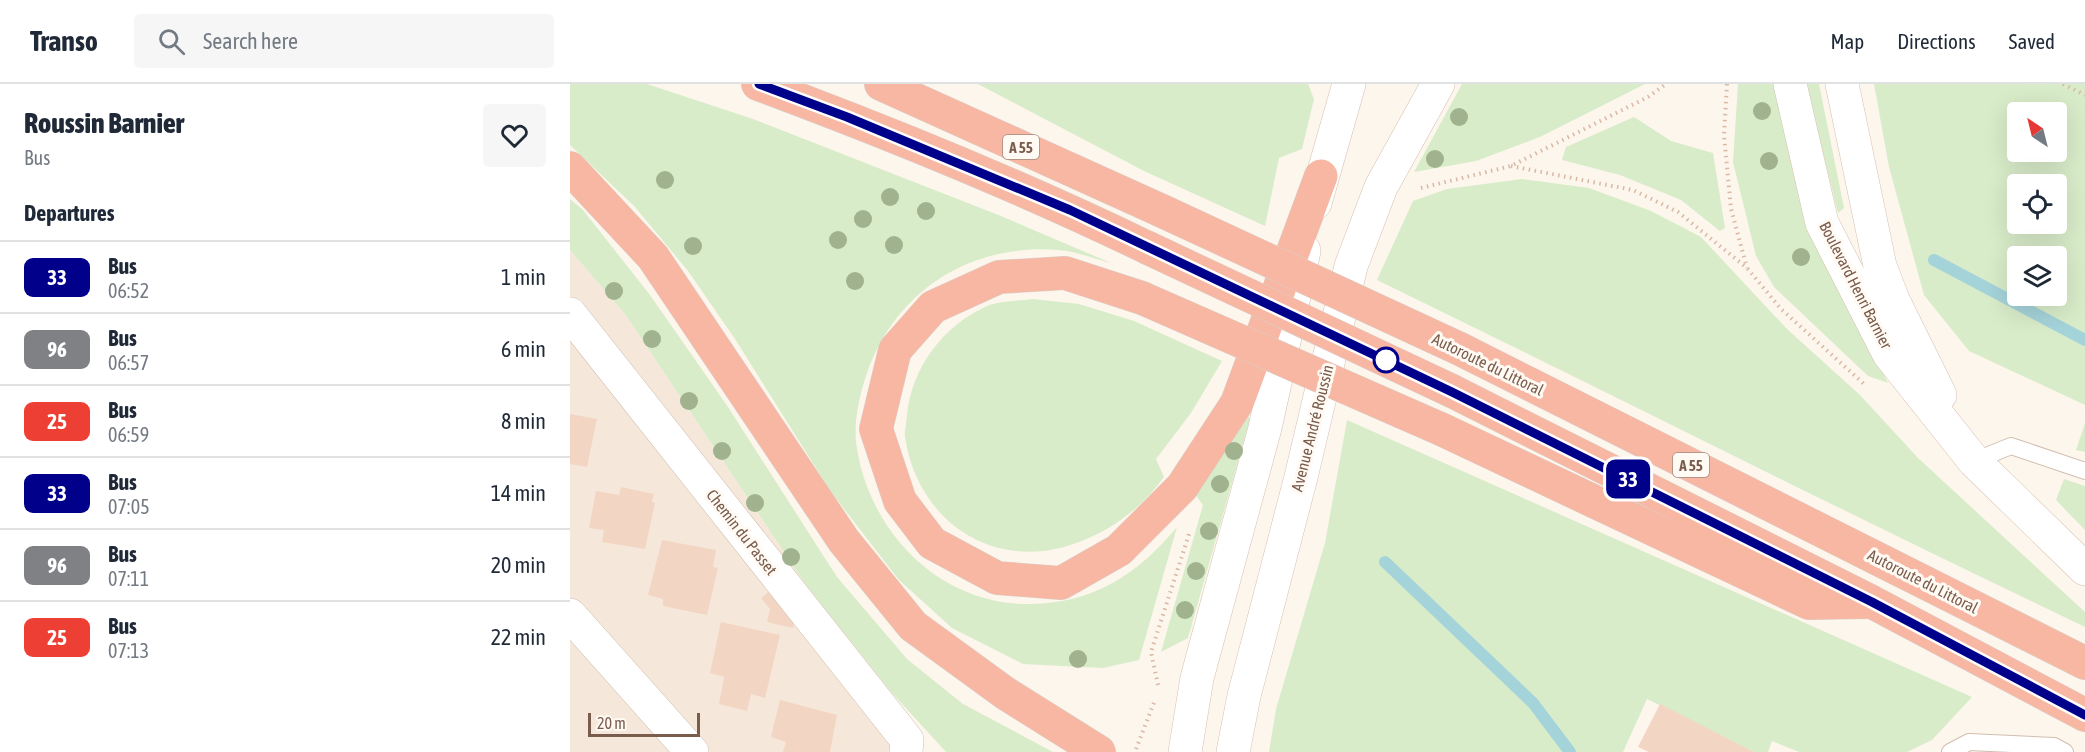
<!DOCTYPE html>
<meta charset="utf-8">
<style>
body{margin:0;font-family:"Asap Condensed",sans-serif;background:#f6f6f7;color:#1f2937;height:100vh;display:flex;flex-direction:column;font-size:22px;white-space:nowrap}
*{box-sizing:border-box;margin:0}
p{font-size:20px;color:#747a83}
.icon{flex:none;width:33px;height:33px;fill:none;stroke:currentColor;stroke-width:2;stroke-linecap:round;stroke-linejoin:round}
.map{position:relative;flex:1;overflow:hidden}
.sheet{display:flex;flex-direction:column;background:#fff;width:570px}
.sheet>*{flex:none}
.badge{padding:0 12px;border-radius:9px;font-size:21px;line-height:39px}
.needle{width:39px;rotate:325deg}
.fabs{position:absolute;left:1437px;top:18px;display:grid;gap:12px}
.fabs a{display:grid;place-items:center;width:60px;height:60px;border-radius:6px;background:#fff;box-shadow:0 6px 24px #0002;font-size:30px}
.scale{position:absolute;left:18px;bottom:15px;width:112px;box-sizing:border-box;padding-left:6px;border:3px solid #7a5c4d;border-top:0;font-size:16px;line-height:21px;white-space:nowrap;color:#7a5c4d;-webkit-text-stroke:4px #fffaf3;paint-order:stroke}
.map>.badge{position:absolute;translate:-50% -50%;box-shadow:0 0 0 3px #fff}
h2{padding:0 24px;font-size:22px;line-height:54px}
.round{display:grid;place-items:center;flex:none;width:63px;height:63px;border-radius:6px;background:#f6f6f7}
.headline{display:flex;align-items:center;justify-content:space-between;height:102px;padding:0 24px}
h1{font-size:28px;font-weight:800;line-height:45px}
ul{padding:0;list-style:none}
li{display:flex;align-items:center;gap:18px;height:72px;padding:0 24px;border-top:2px solid #e0e1e3}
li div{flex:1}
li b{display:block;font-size:22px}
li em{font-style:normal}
li .badge{min-width:66px;font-weight:700;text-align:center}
header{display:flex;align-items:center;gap:36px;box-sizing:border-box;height:84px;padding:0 30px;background:#fff;border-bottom:2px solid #e0e1e3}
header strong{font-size:28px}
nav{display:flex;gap:33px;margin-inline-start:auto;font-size:21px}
.search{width:420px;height:54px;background:#f6f6f7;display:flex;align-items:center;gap:15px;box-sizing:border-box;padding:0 21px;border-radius:6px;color:#747a83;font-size:22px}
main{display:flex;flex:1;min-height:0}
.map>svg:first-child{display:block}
</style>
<header>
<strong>Transo</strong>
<div class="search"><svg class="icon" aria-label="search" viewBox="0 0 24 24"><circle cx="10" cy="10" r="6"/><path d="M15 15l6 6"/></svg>Search here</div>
<nav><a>Map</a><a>Directions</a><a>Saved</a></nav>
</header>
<main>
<section class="sheet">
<div class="headline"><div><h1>Roussin Barnier</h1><p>Bus</p></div><a class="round"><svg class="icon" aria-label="heart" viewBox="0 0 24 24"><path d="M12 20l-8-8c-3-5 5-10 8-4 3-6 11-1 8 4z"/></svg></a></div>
<h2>Departures</h2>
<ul>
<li><span class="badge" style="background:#00008b;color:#fff">33</span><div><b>Bus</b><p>06:52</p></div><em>1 min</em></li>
<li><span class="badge" style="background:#7f8185;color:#fff">96</span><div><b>Bus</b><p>06:57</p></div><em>6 min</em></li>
<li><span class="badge" style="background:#ee3f34;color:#fff">25</span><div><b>Bus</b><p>06:59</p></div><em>8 min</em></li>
<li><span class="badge" style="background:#00008b;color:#fff">33</span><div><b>Bus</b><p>07:05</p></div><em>14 min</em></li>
<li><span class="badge" style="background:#7f8185;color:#fff">96</span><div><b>Bus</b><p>07:11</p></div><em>20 min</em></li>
<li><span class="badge" style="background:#ee3f34;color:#fff">25</span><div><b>Bus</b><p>07:13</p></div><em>22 min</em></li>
</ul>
</section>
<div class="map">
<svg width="1515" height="668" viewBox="0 0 1515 668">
<rect width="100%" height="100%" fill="#fdf6ec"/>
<!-- residential -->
<path fill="#f5e8da" d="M0,166L55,230L236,501L322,609L336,668H0Z"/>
<!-- green -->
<g fill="#d8ecc9" fill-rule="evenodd">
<path d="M0,0H77L183,35L431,132L541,179C524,175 506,167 488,166C398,159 322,209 295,295C289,314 284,338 286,358C297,446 369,522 461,520C524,519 568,490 607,443L569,576L533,584L453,580L382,544L329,496L261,408L165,255L118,187L65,123L0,61Z"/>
<path d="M408,0H738L744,15L732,65L709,74L695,142L574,87Z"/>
<path d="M892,0H1075L970,53L906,77L844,88Z"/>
<path d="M1168,0H1206L1238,143L1318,299L1298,292L1204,203L1186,172L1163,78Z"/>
<path d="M1236,0H1249L1274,124L1268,129Z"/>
<path d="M1304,0H1515V321L1399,267L1354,211L1319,83ZM1448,28H1486V68H1448ZM1448,100H1486V140H1448ZM1448,172H1486V212H1448Z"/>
<path d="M1064,33L1101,57L1143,69L1155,144L1150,147L1111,116L1050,91L992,76L996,63Z"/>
<path d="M952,95L1019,104L1081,127L1131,153L1217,245L1290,311L1348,374L1515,528V543C1278,430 1043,311 807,196L843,117L877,105Z"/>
<path d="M0,115L13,126L80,211L158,323L267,493L337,575L393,620L483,668H376L322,609L236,501L55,230L0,166Z"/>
<path d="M462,215L509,220L564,237L652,277L621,329L586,375L594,393C572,423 544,445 509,458C427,490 348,440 335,353C334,346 337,338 337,331C342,283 373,242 417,222C429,217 448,217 462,215Z"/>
<path d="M676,329L680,335L618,554L591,568L633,421L625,410Z"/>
<path d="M777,336L1402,613L1362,656L1337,668H1229L1202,657L1198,668H1184L1077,615L1053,668H699L706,625L755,459Z"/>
<path d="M1515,339V368L1506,366Z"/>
<path d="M1494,395L1515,402V446L1486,416Z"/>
</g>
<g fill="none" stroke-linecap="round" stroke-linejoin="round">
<!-- stream -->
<g stroke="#a5d3da" stroke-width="12">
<path d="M1364,176L1515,256"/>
<path d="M815,478L963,619L1000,668"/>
</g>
</g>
<!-- building -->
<g fill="#f3d5c3">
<path d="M0,330L27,335L17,383L0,380Z"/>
<path d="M51,403L84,410L82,418L85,419L75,465L32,458L34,446L19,444L26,407L49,411Z"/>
<path d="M92,456L146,466L143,483L148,484L137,531L93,522V515L78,511Z"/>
<path d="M203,504L225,532L223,544L197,538L200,525L191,514Z"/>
<path d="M151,538L210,551L195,614L181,610L177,627L149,620L154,593L140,589Z"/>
<path d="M210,616L267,631L260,668H213L216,658L201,653Z"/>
<path d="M1090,620L1184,668H1079L1068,663Z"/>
</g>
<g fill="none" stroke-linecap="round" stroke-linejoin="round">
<defs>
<g id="service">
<path d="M1404,377L1441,362L1515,387"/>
<path d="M1380,668L1399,658L1484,662L1495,668"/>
</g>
<g id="minor">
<path d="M0,230L337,656L336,668"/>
<path d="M0,531L122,668"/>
</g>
<g id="secondary">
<path d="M1220,0L1252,139L1319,270L1404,377L1515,485"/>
<path d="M1272,0L1310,182L1323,216L1370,311"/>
<path d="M745,119L779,0"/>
<path d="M615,668L627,594L695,344L734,167"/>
<path d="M663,668L674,612L731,393L781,182L811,103L868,0"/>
</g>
<g id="motorway">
<path d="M188,0C320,49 450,102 576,163"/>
<path d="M311,0L590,126"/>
<path d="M0,84L83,173L274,457L343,542L435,609L529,668"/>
<path d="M572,214L495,189L429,193L363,223L325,266L306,345L330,417L362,459L427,494L491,499L549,466L612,403L667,319L751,92"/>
<path d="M890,265L1515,579"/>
<path d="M882,307L1302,518L1515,631"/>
<path d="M873,346L1239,519L1298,518"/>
</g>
</defs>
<!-- service casing -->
<use href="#service" stroke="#d1beb0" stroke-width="18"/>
<!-- minor casing -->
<use href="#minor" stroke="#d1beb0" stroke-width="34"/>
<!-- secondary casing -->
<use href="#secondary" stroke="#d6c0b0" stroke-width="34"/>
<!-- motorway casing -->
<use href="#motorway" stroke="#dad1cd" stroke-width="34"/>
<!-- path -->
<g stroke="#d9b8a5" stroke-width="4" stroke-dasharray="1.5 4.5" stroke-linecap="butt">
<path d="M1157,0L1154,51L1161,125L1177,184"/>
<path d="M1493,0L1515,11"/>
<path d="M941,82L1063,106L1108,128L1177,184L1211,225L1294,300"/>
<path d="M851,104L941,82L1078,13L1096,0"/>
<path d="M588,601L581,568L620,447"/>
<path d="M566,665L585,616"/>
</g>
<!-- service -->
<use href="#service" stroke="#fff" stroke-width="16"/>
<!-- minor -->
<use href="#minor" stroke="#fff" stroke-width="33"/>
<!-- secondary -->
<use href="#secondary" stroke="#fff" stroke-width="33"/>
<!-- motorway -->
<use href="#motorway" stroke="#f7b7a3" stroke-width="33"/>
<defs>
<g id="motorway-bridge">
<path d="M590,126L890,265"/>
<path d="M576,163L882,307"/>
<path d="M572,214L873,346"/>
</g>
</defs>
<!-- motorway-bridge casing -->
<use href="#motorway-bridge" stroke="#dad1cd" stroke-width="34" stroke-linecap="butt"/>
<!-- motorway-bridge -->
<use href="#motorway-bridge" stroke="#f7b7a3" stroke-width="33"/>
</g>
<!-- trees -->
<g fill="#a0b28e">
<circle cx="1192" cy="27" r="9"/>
<circle cx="889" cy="33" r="9"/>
<circle cx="865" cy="75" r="9"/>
<circle cx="1199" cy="77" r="9"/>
<circle cx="95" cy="96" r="9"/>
<circle cx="320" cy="113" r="9"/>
<circle cx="356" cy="127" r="9"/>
<circle cx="293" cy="135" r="9"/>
<circle cx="268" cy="156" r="9"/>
<circle cx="324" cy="161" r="9"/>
<circle cx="123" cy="162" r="9"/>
<circle cx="1231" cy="173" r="9"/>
<circle cx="285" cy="197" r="9"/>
<circle cx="44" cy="207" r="9"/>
<circle cx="82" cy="255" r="9"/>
<circle cx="119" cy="317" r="9"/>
<circle cx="152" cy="367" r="9"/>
<circle cx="664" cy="367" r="9"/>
<circle cx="650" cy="400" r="9"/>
<circle cx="185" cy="419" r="9"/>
<circle cx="639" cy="447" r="9"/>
<circle cx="221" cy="473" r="9"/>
<circle cx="626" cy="487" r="9"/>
<circle cx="615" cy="526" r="9"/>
<circle cx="508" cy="575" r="9"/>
</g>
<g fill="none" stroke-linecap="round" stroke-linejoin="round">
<defs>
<path id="line" d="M189,0L277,33L500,126L882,308L1302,518L1515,631"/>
</defs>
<!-- line casing -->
<use href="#line" stroke="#fff" stroke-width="14"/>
<!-- line -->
<use href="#line" stroke="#00008b" stroke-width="9"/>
</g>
<!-- markers -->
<circle fill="#fff" stroke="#00008b" stroke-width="3" cx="816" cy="276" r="12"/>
<g text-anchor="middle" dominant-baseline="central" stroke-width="6" stroke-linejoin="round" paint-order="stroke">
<!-- shield labels -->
<g fill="#fffaf3" stroke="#a28b7f" stroke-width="1.5">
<rect x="433" y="51" width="36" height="24" rx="4.5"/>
<rect x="1103" y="369" width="36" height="24" rx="4.5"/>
</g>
<g font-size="15" font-weight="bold" fill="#7a5c4d">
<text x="451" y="63">A 55</text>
<text x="1121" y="381">A 55</text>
</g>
<!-- street labels -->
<g font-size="16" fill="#7a5c4d" stroke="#fffaf3">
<text transform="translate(1286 201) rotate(63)">Boulevard Henri Barnier</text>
<text transform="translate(918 280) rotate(26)">Autoroute du Littoral</text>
<text transform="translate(742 344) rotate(-76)">Avenue André Roussin</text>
<text transform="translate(172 448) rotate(52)">Chemin du Passet</text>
<text transform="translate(1353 497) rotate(27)">Autoroute du Littoral</text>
</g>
</g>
</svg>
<div class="fabs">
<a><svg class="needle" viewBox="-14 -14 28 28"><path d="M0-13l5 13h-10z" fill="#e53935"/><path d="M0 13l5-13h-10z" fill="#747a83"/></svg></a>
<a><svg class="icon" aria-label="locate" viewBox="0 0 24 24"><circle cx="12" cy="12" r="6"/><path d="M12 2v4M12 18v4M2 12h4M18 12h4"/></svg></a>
<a><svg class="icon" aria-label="layers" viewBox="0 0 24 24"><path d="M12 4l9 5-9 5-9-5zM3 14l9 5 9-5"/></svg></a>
</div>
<div class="scale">20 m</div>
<b class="badge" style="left:1058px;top:395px;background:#00008b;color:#fff">33</b>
</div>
</main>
